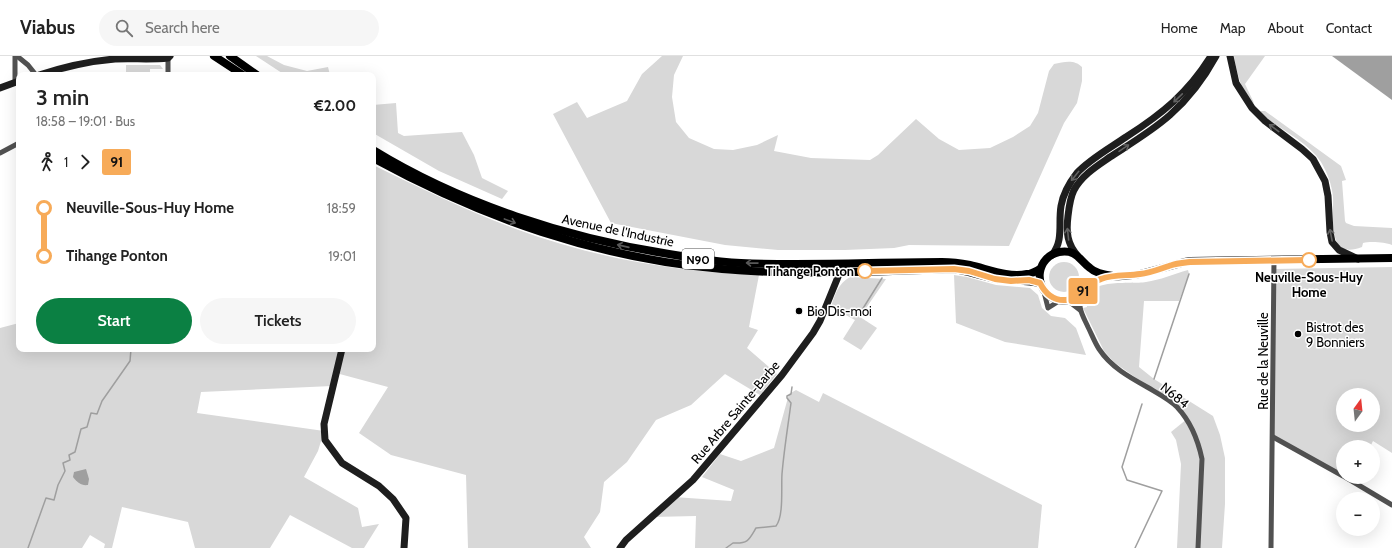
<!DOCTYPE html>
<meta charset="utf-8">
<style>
body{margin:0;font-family:Cabin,sans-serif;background:#f6f6f6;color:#222;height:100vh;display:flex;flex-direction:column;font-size:15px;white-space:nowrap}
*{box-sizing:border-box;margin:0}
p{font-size:13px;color:#767676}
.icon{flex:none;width:22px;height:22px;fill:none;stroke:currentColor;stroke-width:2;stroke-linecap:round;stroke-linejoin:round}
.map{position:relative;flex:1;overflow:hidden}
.sheet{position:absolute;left:16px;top:16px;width:360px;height:280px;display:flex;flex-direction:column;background:#fff;border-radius:8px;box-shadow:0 4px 16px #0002}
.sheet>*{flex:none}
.badge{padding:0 8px;border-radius:3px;font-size:14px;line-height:26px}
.needle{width:26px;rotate:15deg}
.tools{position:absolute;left:1336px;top:332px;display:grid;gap:8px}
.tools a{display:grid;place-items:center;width:44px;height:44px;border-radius:50%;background:#fff;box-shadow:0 4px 16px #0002;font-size:20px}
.map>.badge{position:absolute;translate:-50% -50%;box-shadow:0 0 0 2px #fff}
.legs{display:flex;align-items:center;gap:6px;height:44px;padding:0 20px;font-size:13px}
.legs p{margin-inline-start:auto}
.summary{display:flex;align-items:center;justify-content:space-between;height:68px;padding:0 20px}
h1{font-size:22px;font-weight:600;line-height:30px}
.action{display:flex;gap:8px;margin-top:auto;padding:8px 20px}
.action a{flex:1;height:46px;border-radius:24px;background:#0b8043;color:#fff;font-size:16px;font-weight:600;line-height:46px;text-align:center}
.action a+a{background:#f6f6f6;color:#222}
ul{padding:0 20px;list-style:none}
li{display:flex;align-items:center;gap:14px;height:48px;font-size:15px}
li i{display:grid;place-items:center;width:6px;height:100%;margin:0 5px;background:currentColor}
li i::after{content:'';width:10px;height:10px;margin:-5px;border:3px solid;border-radius:50%;background:#fff}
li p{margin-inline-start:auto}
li:first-child i{background:linear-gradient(#0000 50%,currentColor 0)}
li:last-child i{background:linear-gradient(currentColor 50%,#0000 0)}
header{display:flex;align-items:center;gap:24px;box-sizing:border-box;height:56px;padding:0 20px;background:#fff;border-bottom:1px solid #e0e0e0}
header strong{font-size:19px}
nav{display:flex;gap:22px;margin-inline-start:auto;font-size:14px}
.search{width:280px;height:36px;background:#f6f6f6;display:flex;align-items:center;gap:10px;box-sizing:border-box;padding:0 14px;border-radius:22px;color:#767676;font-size:15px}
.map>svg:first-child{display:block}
</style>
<header>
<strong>Viabus</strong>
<div class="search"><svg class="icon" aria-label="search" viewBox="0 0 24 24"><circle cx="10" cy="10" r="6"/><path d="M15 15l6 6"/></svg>Search here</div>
<nav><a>Home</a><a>Map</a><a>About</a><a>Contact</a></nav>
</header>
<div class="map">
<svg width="1392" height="492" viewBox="0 0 1392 492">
<rect width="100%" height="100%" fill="#fff"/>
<!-- green -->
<g fill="#d8d8d8" fill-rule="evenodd">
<path d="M256,0H267L284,9L307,15L328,11L330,19H285Z"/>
<path d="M662,0H683L674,19L672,41L676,66L689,82L714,93L733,94L757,89L778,79L774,95L811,102L870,104L878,99L916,63L939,83L959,94L990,92L1013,81L1030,70L1038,57L1049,15L1054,8C1064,6 1074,3 1082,11V25L1077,47L1064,67L1009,190L909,189L894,192L845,194H778L725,189L611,167L553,58L577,46L587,62L627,45L642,18Z"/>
<path d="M1234,0H1265L1245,28L1254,47C1242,40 1236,13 1234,0Z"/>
<path d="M126,9H160L163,13H150V19H126Z"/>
<path d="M396,47L398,77L404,80L462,76L474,99L482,122L508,135L502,143L439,115L373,77V49Z"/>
<path d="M1261,55H1265L1341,110L1346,124L1342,125L1345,165L1346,167L1354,170L1392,172V189C1385,186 1370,185 1363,187L1362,191C1326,205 1334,161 1333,141C1332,129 1327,116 1321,106C1308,87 1284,75 1266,62L1260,56Z"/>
<path d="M373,109C420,132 467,155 516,173C594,202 677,216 759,219L749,271L758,274L747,292L777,318L760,339L725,318L691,349L656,364L627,406L604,426L600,456L584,481L591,492H468L466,419L391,399L359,377L388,331L336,317L332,330L201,336L197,357L324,375L318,395L304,421L358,452L362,471L379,468L364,492H352L290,459L270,492H195L188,466L122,451L112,492H104L105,488L90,479L82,492H0V272L19,267V293H373Z"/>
<circle cx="1064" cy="221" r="15"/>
<path d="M1392,211V397L1373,385L1370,391H1343V420L1273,381L1274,213ZM1343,339H1373V369H1343Z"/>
<path d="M1188,214L1189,218L1179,245H1144L1139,311L1154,323L1213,360L1220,379L1225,402V448L1222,492H1177L1181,408L1176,384L1171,376L1187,363L1176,350L1115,307L1104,295L1083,252L1087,251C1082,220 1129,229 1146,226C1160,224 1174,218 1188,214Z"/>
<path d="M954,219L967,221L996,229L1030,232L1038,239L1042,252L1051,260L1065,262L1076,272L1086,299L1005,286L956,267Z"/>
<path d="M850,221L886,223L860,261L877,272L861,294L843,283L855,264L831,251C835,238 838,228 850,221Z"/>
<path d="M796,334L819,346L823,337L1042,449L1038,492H695L696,460L652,461L674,441L731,445L734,434L702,421L720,398L741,405L774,392L789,338Z"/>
</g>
<!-- water -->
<g fill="#9f9f9f">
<path d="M1332,0H1392V44Z"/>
<path d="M86,413L89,423L88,429C81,430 77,426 73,421L74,416Z"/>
</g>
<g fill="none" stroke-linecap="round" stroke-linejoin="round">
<!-- stream -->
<g stroke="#9f9f9f" stroke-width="1.5">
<path d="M856,260L862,254L882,222"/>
<path d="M1154,323L1189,218"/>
<path d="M28,492L46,442L54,444L58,429L65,415L63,407L70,404L69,399L75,396L81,373L87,371L91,357L97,358L102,345L130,305L131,293"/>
<path d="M726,492L733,487C748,488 749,484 756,472L776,470C784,460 781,431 782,418C784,394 788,370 791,347L787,342V340L791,338L792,331"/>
<path d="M1135,492L1162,435L1127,424L1122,411L1142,348"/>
</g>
<!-- street -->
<g stroke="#515151" stroke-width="5">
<path d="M17,0L28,9L36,19"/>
<path d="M168,2V19"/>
<path d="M15,27V0"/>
<path d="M0,97L19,87"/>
<path d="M1044,236L1048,252L1059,245"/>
<path d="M1082,237C1077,252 1082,258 1088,271C1092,279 1095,287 1099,293C1111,311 1129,321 1147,331C1157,337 1169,343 1177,351C1191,366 1198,384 1202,403L1198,492"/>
<path d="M1067,244L1080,254"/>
<path d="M1273,381L1343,420"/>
<path d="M1345,421L1392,449"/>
<path d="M1271,492L1274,204"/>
</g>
<!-- secondary -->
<g stroke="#1e1e1e" stroke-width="7">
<path d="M1230,0L1236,27L1252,52L1265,65L1302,93L1313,103L1325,125L1328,140L1330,176L1332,186L1339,194L1358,203"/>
<path d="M39,19C64,11 90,5 115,3C133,2 150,4 168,2L170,0"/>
<path d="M0,32L19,25"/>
<path d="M1052,199C1064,184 1058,168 1061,150C1063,138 1070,126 1077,117C1090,103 1110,92 1126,81C1162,58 1188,37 1211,0"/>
<path d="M1078,200C1067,188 1066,176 1068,160C1069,151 1070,142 1074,134C1082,119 1097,110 1110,101C1130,88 1152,75 1170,59C1189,42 1204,22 1216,0"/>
<path d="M342,293L324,368L325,384L342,407L379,430L393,443L406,462L404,492"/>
<path d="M620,492L626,484L693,424L782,319L813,277L820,265L840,216L848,208"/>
</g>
<!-- primary -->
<g stroke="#000" stroke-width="8">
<path d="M214,0L243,19"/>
<path d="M230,0L257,19"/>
<path d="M373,94C461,148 567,182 669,198C693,202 717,206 741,207C808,210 875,206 942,206C951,206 960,207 970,209C988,213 1008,222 1027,218C1032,218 1036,215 1040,213"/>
<path d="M373,102C483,162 596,202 722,213C799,220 877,215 954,213C969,215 982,221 997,223C1011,225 1026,224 1040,227"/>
<path d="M1112,220C1105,221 1098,223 1092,226C1087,229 1085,233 1081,237C1074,245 1060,247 1051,241C1033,229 1037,201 1059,196C1077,193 1079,204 1090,212C1095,217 1106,219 1113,220C1140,222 1164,210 1190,205L1392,202"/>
</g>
</g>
<!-- one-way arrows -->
<defs><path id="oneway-shaft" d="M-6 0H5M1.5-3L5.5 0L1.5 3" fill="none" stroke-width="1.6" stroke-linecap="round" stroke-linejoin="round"/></defs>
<g stroke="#626262">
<use href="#oneway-shaft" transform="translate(1178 42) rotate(136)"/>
<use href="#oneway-shaft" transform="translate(1274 72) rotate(-143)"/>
<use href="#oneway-shaft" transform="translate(1124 92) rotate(-34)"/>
<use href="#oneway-shaft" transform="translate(1075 120) rotate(129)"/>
<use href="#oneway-shaft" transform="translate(1068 178) rotate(-96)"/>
<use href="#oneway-shaft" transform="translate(1331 179) rotate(-101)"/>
</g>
<g stroke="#595959">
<use href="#oneway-shaft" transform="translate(510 165) rotate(20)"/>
<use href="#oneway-shaft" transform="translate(623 190) rotate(-167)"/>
<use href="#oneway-shaft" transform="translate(752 207) rotate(-179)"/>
</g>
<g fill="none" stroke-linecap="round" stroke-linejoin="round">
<defs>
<path id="line-1" d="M865,215L954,213L969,215L995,223L1011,225L1029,224L1040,227C1045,237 1053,245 1066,244C1081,243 1086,227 1101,223C1114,218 1127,220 1140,218C1151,217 1162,212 1172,209C1178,207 1184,207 1190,206L1309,204"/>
</defs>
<!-- line-1 casing -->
<use href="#line-1" stroke="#fff" stroke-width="9"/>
<!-- line-1 -->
<use href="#line-1" stroke="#f7ab59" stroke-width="6"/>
</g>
<!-- markers -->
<g fill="#fff" stroke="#f7ab59" stroke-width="2">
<circle cx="1309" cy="204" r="7"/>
<circle cx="865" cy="215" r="7"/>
</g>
<g fill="#000" stroke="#fff" stroke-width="1.5">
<circle cx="799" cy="255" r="4"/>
<circle cx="1298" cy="278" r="4"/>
</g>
<g text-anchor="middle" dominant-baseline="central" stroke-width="3" stroke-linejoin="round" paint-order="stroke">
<!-- shield labels -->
<rect fill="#fff" stroke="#4c4c4c" stroke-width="1" x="682" y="193" width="32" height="20" rx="3"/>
<g font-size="12" font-weight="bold" fill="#000">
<text x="698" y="203">N90</text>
</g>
<!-- street labels -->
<g font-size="13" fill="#000" stroke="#fff">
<text transform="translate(618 174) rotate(12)">Avenue de l'Industrie</text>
<text transform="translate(1263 305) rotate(-90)">Rue de la Neuville</text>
<text transform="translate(1175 339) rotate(39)">N684</text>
<text transform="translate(735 356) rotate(-50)">Rue Arbre Sainte-Barbe</text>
</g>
<!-- stop labels -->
<g font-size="13" font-weight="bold" fill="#000" stroke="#fff" text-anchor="end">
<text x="854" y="215">Tihange Ponton</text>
<text x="1309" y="221" text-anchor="middle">Neuville-Sous-Huy<tspan x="1309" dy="15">Home</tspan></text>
</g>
<!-- poi labels -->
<g font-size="13" fill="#000" stroke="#fff" text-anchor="start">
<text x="807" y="255">Bio Dis-moi</text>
<text x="1306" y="271">Bistrot des<tspan x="1306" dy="15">9 Bonniers</tspan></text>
</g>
</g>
</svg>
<div class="tools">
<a><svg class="needle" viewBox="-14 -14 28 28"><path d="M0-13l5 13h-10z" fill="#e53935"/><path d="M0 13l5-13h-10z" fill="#767676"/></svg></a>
<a>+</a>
<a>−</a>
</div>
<b class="badge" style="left:1083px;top:235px;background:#f7ab59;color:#111">91</b>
<section class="sheet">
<div class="summary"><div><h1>3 min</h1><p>18:58 – 19:01 · Bus</p></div><b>€2.00</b></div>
<div class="legs"><svg class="icon" aria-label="walk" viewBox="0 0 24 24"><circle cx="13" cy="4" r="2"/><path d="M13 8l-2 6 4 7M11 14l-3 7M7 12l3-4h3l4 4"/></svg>1<svg class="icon" aria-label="forward" viewBox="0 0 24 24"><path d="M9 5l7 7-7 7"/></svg><b class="badge" style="background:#f7ab59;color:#111">91</b></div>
<ul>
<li><i style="color:#f7ab59"></i><b>Neuville-Sous-Huy Home</b><p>18:59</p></li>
<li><i style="color:#f7ab59"></i><b>Tihange Ponton</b><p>19:01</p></li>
</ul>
<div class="action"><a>Start</a><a>Tickets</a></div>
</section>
</div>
